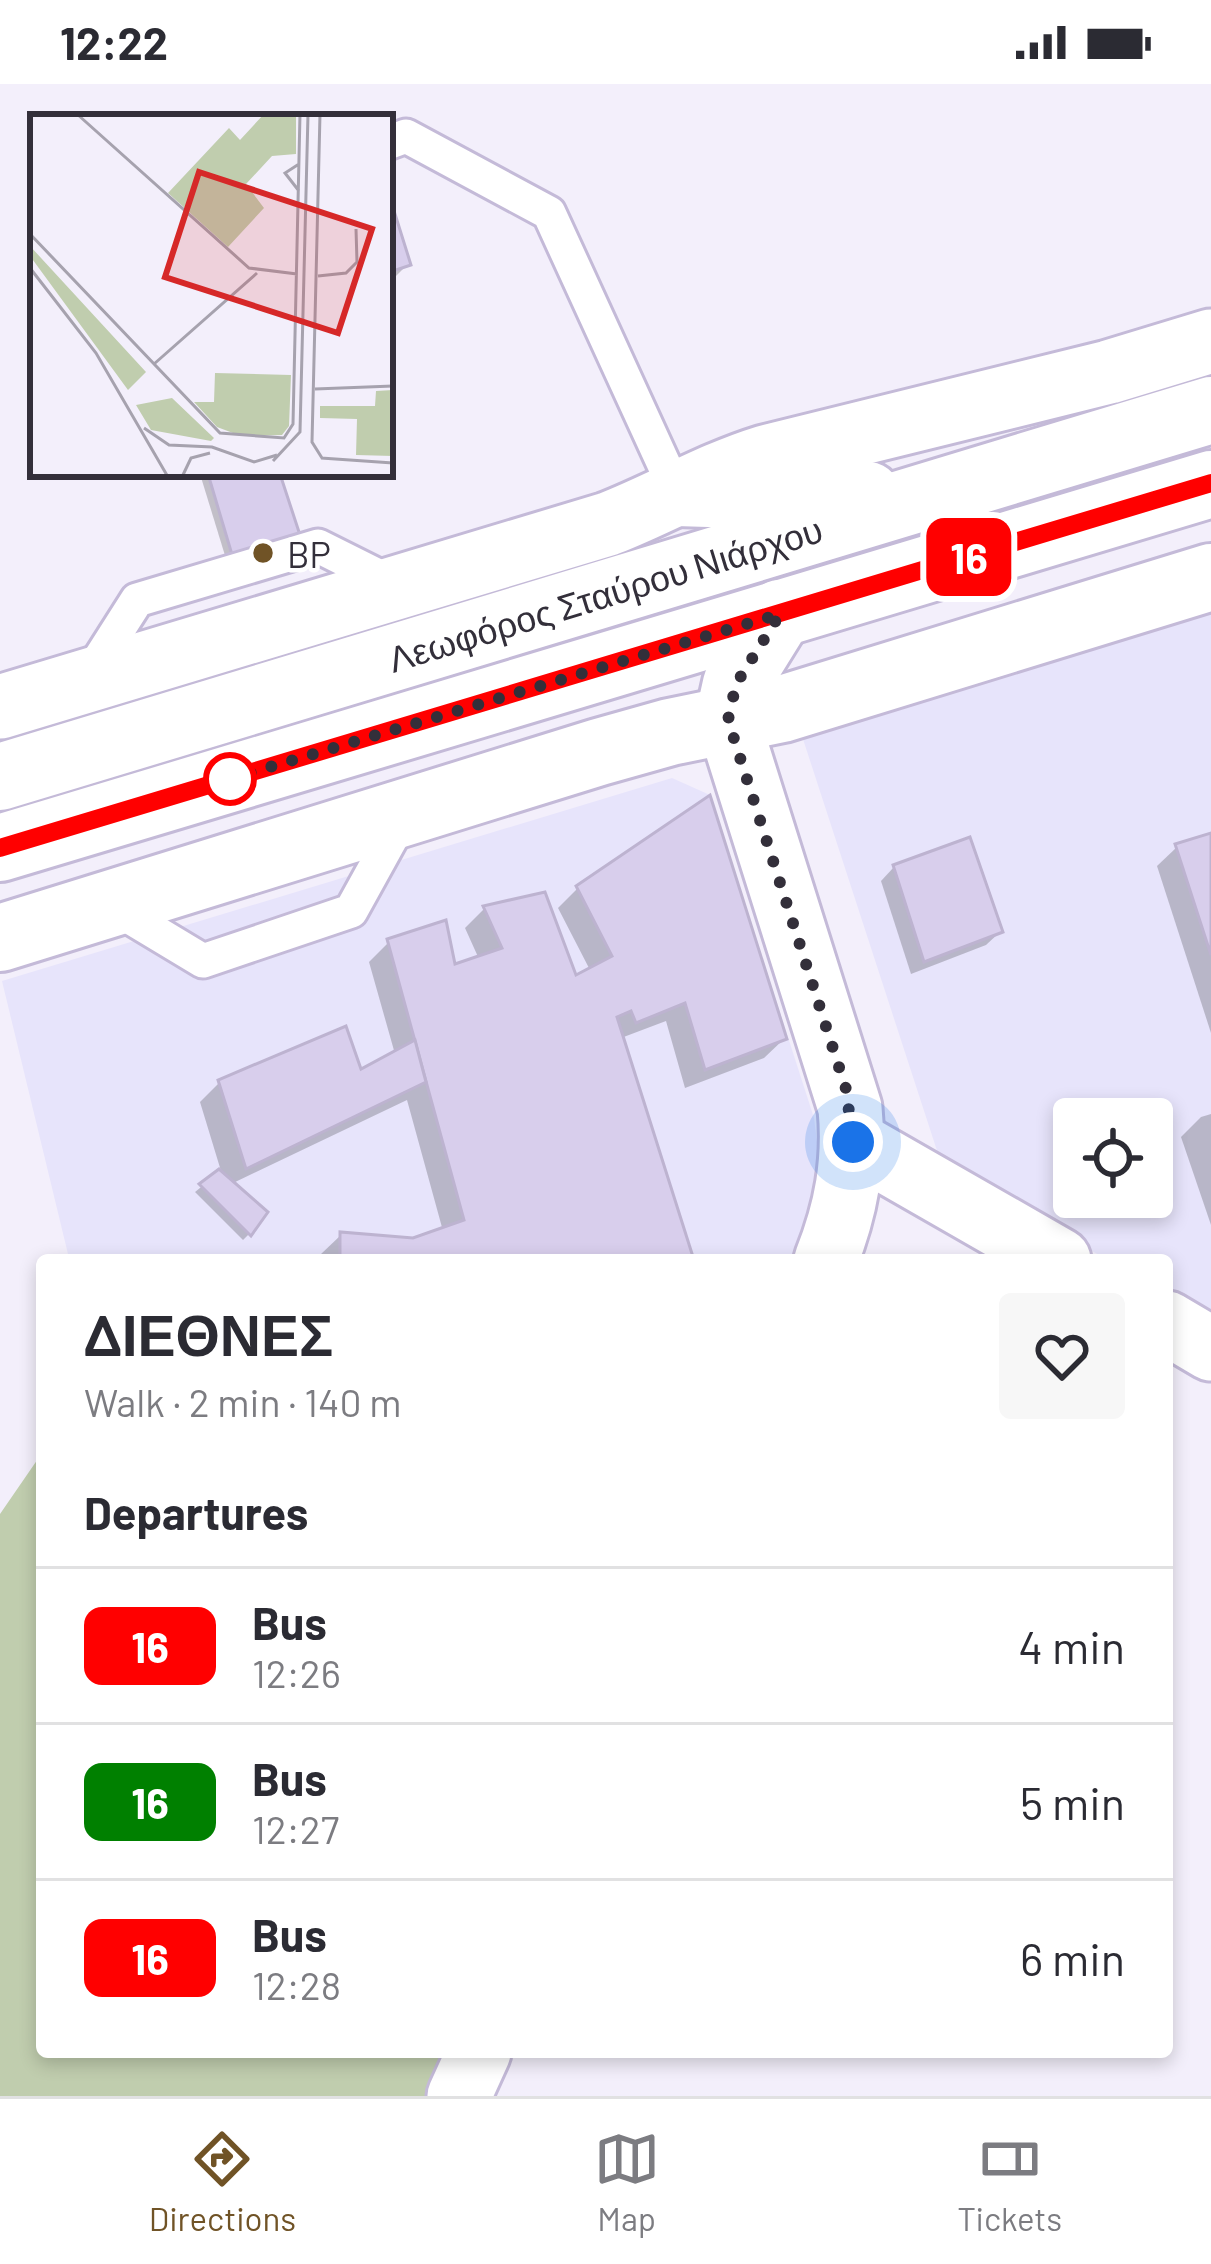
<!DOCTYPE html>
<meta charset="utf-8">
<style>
body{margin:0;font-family:Barlow,sans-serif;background:#f7f7f7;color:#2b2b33;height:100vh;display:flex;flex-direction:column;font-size:45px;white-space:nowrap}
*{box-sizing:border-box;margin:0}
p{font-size:39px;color:#7c7c81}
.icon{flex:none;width:66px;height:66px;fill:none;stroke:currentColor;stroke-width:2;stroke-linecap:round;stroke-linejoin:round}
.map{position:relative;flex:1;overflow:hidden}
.drawer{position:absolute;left:36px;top:1170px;width:1137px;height:804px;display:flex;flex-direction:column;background:#fff;border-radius:12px;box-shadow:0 6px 18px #0003}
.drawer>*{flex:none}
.badge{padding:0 24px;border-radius:18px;font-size:42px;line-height:78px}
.tools{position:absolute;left:1053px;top:1014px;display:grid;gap:24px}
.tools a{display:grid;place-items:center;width:120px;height:120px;border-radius:12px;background:#fff;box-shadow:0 6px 18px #0003;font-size:60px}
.you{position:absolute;width:60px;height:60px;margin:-30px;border:9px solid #fff;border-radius:50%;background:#1a73e8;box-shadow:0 0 0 18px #1a73e833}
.map>.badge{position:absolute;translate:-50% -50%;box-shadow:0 0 0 6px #fff}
h2{padding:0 48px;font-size:45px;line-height:108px}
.round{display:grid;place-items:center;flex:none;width:126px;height:126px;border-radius:12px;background:#f7f7f7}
.head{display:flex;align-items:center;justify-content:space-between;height:204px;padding:0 48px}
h1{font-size:57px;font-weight:700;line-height:90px}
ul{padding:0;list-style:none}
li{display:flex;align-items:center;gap:36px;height:156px;padding:0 48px;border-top:3px solid #e1e1e2}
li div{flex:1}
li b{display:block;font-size:45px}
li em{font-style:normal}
li .badge{min-width:132px;font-weight:700;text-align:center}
.status{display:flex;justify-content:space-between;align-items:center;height:84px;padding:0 60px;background:#fff;direction:ltr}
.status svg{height:33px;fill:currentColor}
.tab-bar{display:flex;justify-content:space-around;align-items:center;height:168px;border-top:3px solid #e1e1e2;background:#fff;font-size:33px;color:#7c7c81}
.tab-bar a{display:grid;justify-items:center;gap:6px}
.tab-bar .on{color:#705326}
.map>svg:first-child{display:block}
</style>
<div class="status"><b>12:22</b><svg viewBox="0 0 49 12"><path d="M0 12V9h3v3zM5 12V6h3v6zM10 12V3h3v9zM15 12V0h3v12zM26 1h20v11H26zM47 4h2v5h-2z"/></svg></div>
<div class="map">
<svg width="1211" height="2012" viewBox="0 0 1211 2012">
<rect width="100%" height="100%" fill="#f3effb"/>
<!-- commercial -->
<g fill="#e7e4fb" fill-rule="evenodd">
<path d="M1211,528V1234L1167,1209V1176H1108L942,1082L802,652ZM1074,1035H1152V1113H1074Z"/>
<path d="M672,694L710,711L814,1034L820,1081L802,1176H81L68,1170L2,897Z"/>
</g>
<!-- green -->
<path fill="#c0cdae" d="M42,1369V1968H449L430,2012H0V1430Z"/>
<!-- shadow -->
<g fill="#0003">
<path d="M390,124L407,181L390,198Z"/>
<path d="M200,390H277L296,450L227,478Z"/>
<path d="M1211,752V949L1157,782L1177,763Z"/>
<path d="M894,783L1000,848L986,861L911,890L881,797Z"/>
<path d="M578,804L784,955L764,974L685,1004L666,937L621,954L691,1176H321V1170L341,1151L414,1157L443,1147L407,1016L231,1100L249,1150L243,1156L195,1108L221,1087L200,1018L219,999L360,989L395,970L369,878L389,858L452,883L479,875L465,844L484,825L543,811L574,895L590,886L558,824Z"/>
<path d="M1211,1030V1141L1181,1053L1201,1033Z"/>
</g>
<!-- building -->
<g fill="#d8ceec" stroke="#bdb3d0" stroke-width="3">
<path d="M390,114L411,181L390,188Z"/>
<path d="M208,390H280L300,451L233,474Z"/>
<path d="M710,711L787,955L705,986L685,919L636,939L631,927L617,933L694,1176H340V1148L413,1154L464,1136L387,855L446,836L455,880L502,864L483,822L545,808L576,891L612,872L576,802Z"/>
<path d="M1211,749V871L1175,760Z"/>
<path d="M970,753L1003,848L924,878L893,781Z"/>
<path d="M346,942L361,985L415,956L426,998L246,1085L218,996Z"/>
<path d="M219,1085L268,1128L251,1152L199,1100Z"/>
</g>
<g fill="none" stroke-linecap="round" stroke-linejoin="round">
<defs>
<g id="service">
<path d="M390,58L406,52L549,129L677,409"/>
<path d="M88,593L137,516L318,462L398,502"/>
<path d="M110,821L203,877L351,827L404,731"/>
</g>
<g id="minor">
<path d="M0,623L608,440C662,419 710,390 765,373L1109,288L1211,257"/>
<path d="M728,636L850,1024C855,1078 846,1126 826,1176"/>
<path d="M853,1058L1059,1176"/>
<path d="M1167,1239L1211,1265"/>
<path d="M459,2012L479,1968"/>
</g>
<path id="tertiary" d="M0,854L599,668L670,648L782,625L1211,493"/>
<g id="secondary">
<path d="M677,409L741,411L810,406L868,411"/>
<path d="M728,636L736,600L780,529"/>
<path d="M0,693L1211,326"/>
<path d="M0,764L1211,400"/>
</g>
</defs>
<!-- service casing -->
<use href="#service" stroke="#c4bad8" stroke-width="39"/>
<!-- minor casing -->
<use href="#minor" stroke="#c4bad8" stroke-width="69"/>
<!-- tertiary casing -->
<use href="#tertiary" stroke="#c4bad8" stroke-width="72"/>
<!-- secondary casing -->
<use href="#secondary" stroke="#c4bad8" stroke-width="72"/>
<!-- service -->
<use href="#service" stroke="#fff" stroke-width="33"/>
<!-- minor -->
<use href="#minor" stroke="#fff" stroke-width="63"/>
<!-- tertiary -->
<use href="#tertiary" stroke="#fff" stroke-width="66"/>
<!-- secondary -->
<use href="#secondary" stroke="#fff" stroke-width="66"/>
</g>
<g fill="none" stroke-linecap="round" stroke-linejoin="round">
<defs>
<path id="line" d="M0,764L1211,399"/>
</defs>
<!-- line casing -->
<use href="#line" stroke="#fff" stroke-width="27"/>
<!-- line -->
<use href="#line" stroke="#f00" stroke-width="18"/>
<!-- walk -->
<path stroke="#332f3a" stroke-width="12" stroke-dasharray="0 21.6" d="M230,695L780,530L736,600L728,636L846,1005L853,1058"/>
</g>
<!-- markers -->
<circle fill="#705326" stroke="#fff" stroke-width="4.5" cx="263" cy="469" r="12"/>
<circle fill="#fff" stroke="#f00" stroke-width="6" cx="230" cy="695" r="24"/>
<g text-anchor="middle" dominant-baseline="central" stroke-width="9" stroke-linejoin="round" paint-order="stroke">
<!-- poi labels -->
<g font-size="36" fill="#332f3a" stroke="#fff" text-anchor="start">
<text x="287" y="469">BP</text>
</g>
<!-- street labels -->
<g font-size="36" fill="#332f3a" stroke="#fff">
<text transform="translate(605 509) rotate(-17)">Λεωφόρος Σταύρου Νιάρχου</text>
</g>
</g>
<!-- overview -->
<g transform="translate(30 30)">
<rect width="363" height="363" fill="#f3effb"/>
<path d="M234,0H266V40L242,42L216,70L234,94L198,133L138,79L199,14L210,26ZM0,132L116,258L98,276L0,142ZM185,259L261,261L259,312L252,321L211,322L187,313L164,288H184ZM363,276V342L326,341L327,305L290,304V292H345L346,277ZM142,284L184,324L181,327L121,316L106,291Z" fill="#c0cdae"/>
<path fill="none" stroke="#a6a2ae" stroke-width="3" d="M47,0L219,154L267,160M290,0L282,328L292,344M269,77L255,59L269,50M0,120L190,319L254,324L263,310L270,0M0,154L66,239L138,363M288,162L316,159L327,148L326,115M124,250L227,159M285,275L363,272M114,314L139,331L182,333L224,348L247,341M291,344L363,349M243,347L270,318L278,0M152,363L161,344L180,339"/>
<path fill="#d62828" fill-opacity="0.15" stroke="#d62828" stroke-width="6" d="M169,58L342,115L308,219L135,163Z"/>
<rect width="363" height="363" fill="none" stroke="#332f3a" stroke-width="6"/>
</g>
</svg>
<div class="tools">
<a><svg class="icon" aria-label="locate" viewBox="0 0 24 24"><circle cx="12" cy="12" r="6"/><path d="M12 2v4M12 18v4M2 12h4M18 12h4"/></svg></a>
</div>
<div class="you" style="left:853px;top:1058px"></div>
<b class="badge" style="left:969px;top:473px;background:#f00;color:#fff">16</b>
<section class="drawer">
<div class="head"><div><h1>ΔΙΕΘΝΕΣ</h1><p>Walk · 2 min · 140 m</p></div><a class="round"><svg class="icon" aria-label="heart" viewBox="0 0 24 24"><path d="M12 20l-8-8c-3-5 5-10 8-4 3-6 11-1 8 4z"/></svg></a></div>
<h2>Departures</h2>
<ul>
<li><span class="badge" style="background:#f00;color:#fff">16</span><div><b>Bus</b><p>12:26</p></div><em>4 min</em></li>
<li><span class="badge" style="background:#008000;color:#fff">16</span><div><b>Bus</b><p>12:27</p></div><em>5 min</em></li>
<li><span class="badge" style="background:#f00;color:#fff">16</span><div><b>Bus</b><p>12:28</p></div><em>6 min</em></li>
</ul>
</section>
</div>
<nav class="tab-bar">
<a class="on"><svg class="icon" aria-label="directions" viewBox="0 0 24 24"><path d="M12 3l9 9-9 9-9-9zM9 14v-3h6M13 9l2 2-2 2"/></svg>Directions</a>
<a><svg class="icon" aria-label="map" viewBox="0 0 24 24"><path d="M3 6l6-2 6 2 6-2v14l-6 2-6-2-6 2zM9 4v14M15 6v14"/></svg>Map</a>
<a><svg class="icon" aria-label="tickets" viewBox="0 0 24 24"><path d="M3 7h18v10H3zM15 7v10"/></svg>Tickets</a>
</nav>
